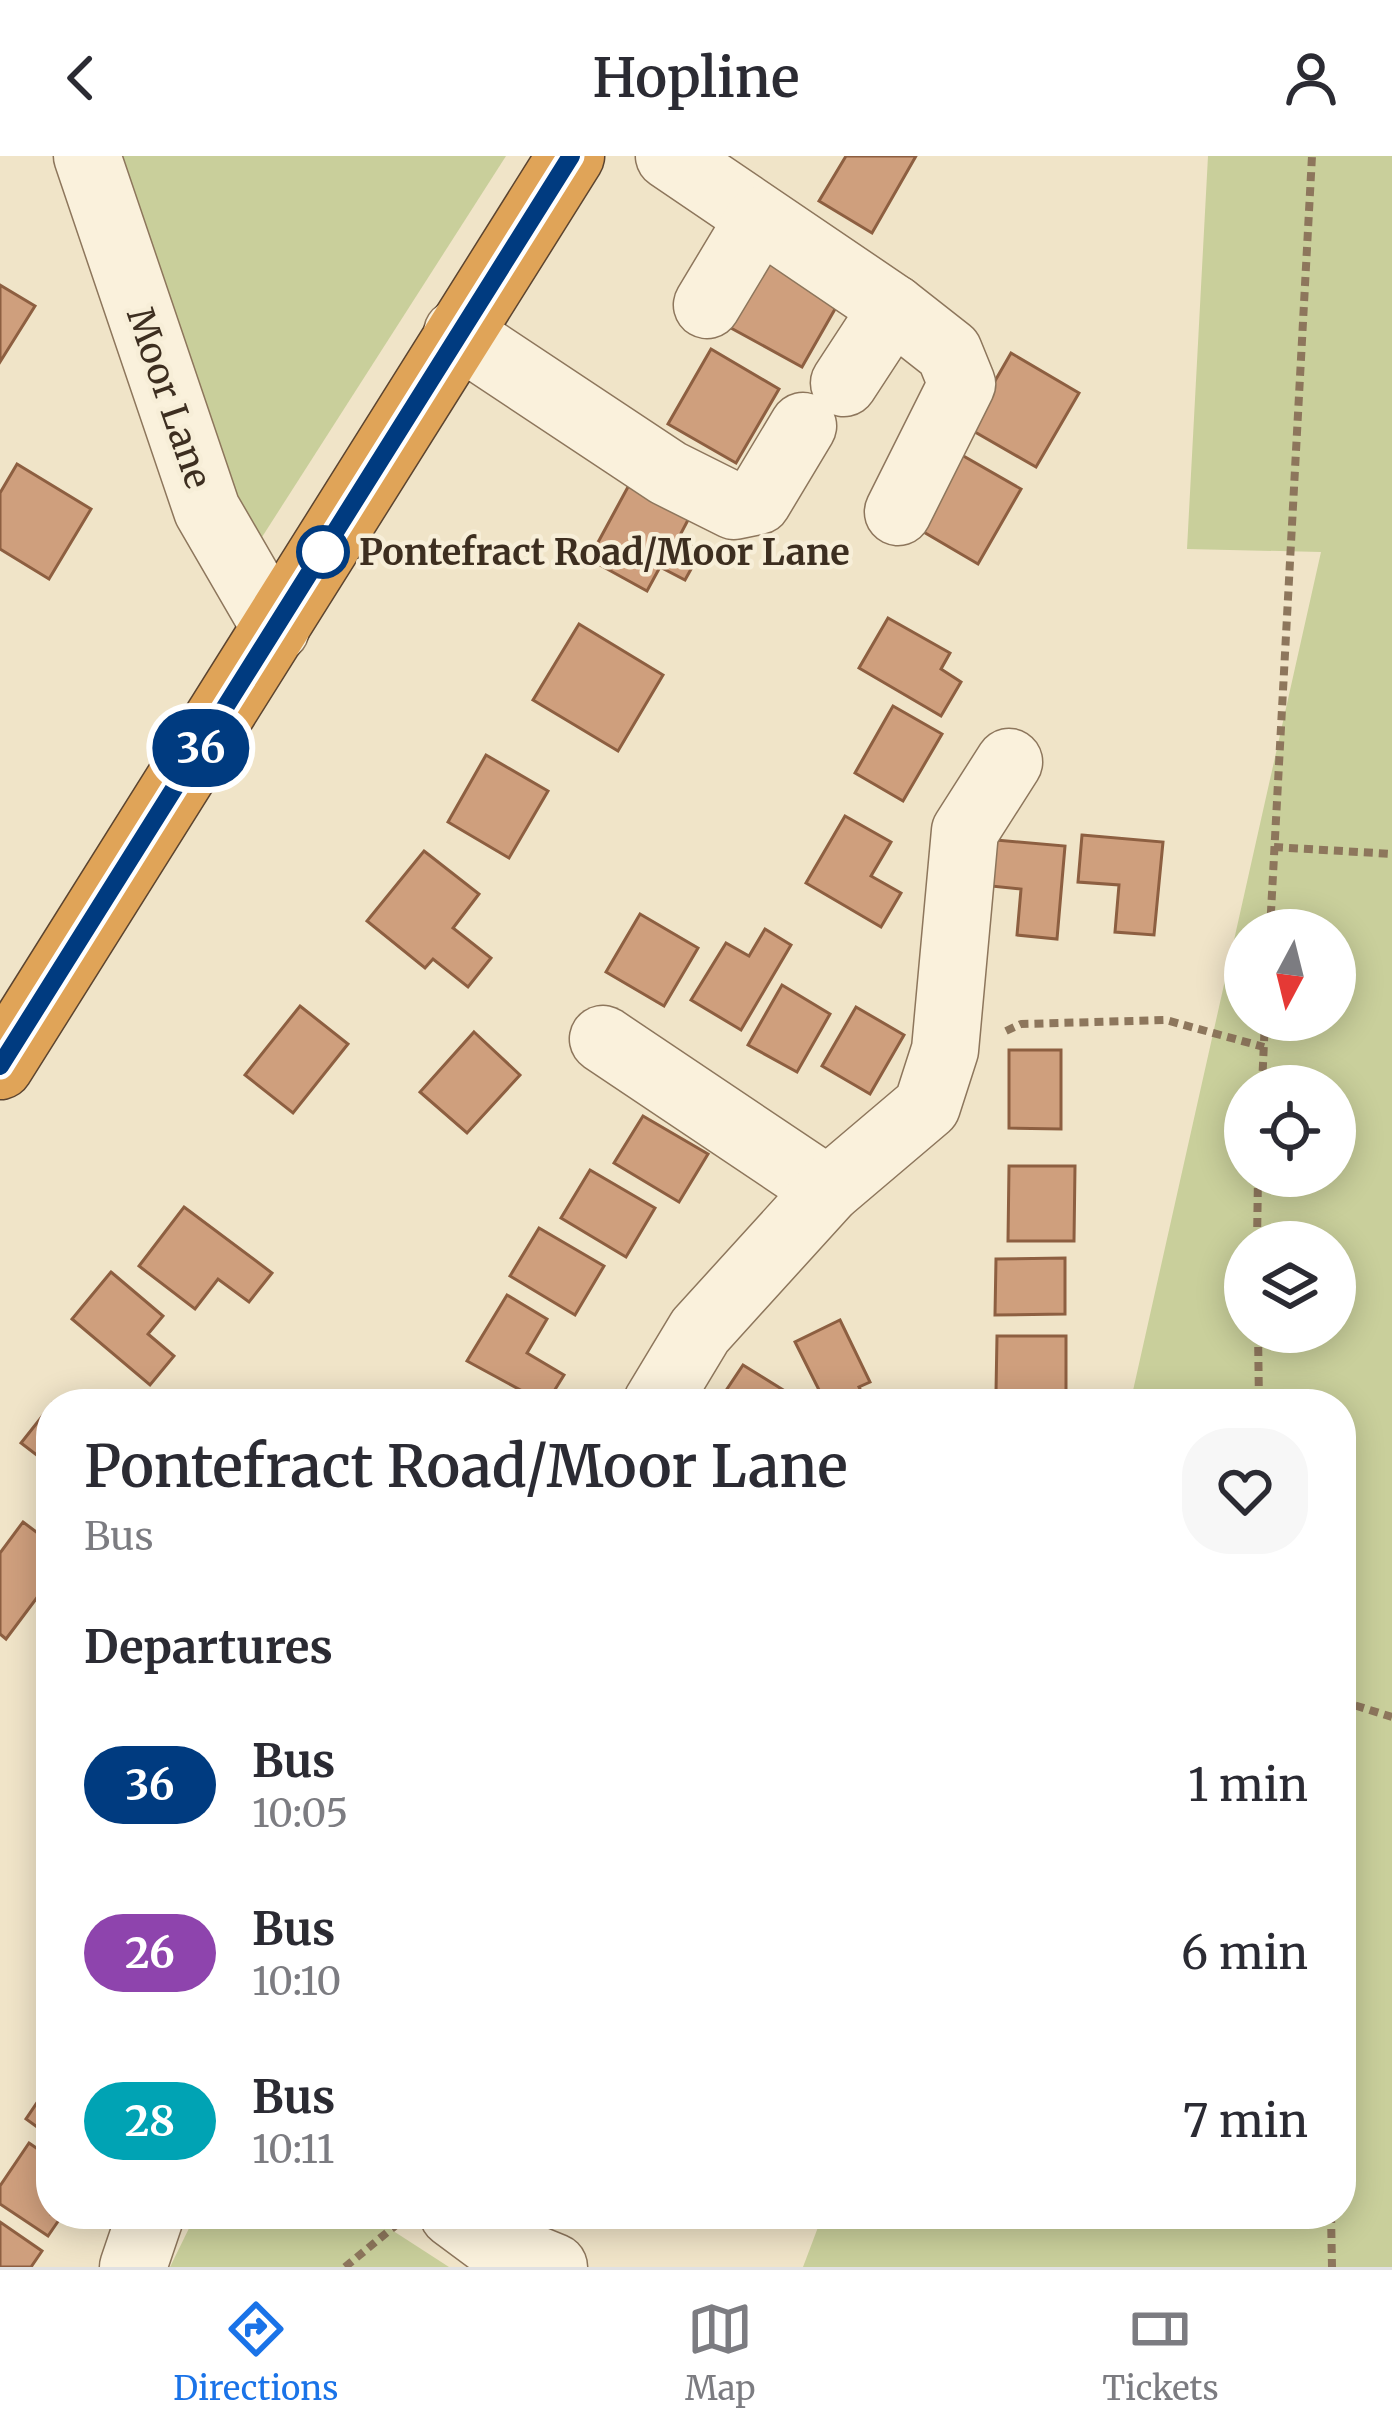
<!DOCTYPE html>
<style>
body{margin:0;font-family:Merriweather,serif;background:#f7f7f7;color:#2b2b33;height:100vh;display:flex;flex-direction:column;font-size:45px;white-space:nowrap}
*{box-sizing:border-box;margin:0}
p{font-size:39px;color:#7c7c81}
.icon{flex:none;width:66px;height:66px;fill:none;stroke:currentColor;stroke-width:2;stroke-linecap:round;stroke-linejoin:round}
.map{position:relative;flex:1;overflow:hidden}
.side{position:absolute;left:36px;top:1233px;width:1320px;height:840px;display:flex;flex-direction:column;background:#fff;border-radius:48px;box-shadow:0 6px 30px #0003}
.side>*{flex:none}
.badge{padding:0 24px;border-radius:39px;font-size:42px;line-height:78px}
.needle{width:78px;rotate:187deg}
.controls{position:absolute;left:1224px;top:753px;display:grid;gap:24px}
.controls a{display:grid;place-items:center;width:132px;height:132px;border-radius:50%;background:#fff;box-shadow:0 6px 30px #0003;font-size:60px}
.map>.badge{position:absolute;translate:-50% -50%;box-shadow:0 0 0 6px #fff}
h2{padding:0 48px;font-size:45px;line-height:108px}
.round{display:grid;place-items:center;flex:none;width:126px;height:126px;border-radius:48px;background:#f7f7f7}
.headline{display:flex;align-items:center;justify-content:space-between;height:204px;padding:0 48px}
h1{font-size:57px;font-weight:600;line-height:90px}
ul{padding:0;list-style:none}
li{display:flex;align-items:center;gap:36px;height:168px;padding:0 48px}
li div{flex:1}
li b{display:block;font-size:45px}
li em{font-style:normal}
li .badge{min-width:132px;font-weight:700;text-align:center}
header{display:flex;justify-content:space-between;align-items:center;height:156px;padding:0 48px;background:#fff;font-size:54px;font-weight:600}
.tabs{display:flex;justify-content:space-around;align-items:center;height:168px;border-top:3px solid #e1e1e2;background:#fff;font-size:33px;color:#7c7c81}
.tabs a{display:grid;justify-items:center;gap:6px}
.tabs .current{color:#1a73e8}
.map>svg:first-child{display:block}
</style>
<header><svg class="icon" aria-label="back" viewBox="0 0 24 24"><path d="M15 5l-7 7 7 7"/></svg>Hopline<svg class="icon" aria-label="person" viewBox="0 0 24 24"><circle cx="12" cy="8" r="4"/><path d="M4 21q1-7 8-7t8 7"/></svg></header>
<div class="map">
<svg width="1392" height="2111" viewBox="0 0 1392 2111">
<rect width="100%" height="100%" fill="#f0e4c8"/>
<!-- green -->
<g fill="#c9cf9b" fill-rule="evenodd">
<path d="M116,0H506L255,392Z"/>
<path d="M1208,0H1392V2111H803L823,2058H1341V1248H1130L1321,396L1187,393ZM1245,774H1335V864H1245ZM1245,930H1335V1020H1245ZM1245,1086H1335V1176H1245Z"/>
<path d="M196,2058H367L449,2111H170Z"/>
</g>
<!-- building -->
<g fill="#cf9f7d" stroke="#8d5f41" stroke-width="3">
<path d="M846,0H916L872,77L819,45Z"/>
<path d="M771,99L843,139L802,211L720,166Z"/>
<path d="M0,129L35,150L0,206Z"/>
<path d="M711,193L779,233L736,307L668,268Z"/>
<path d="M1011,197L1079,237L1036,311L968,272Z"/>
<path d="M953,294L1021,333L978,408L910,368Z"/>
<path d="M17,308L91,353L49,423L0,393V337Z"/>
<path d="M629,329L689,362L678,383L701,395L685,424L660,411L647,435L589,403Z"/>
<path d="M888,462L950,497L941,513L961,526L941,560L859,512Z"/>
<path d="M579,468L663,519L618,595L533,544Z"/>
<path d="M893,550L942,578L903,645L855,617Z"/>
<path d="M486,599L548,635L509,702L448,666Z"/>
<path d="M845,660L891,686L871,720L901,737L881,771L806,727Z"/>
<path d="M1082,679L1163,686L1154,779L1115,776L1119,729L1078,726Z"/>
<path d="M985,683L1065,690L1057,783L1017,779L1021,733L981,729Z"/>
<path d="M424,695L479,738L453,772L491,802L468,831L433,803L425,812L367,765Z"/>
<path d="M640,758L698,792L664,850L606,816Z"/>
<path d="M765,773L791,789L741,874L691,844L726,787L749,800Z"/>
<path d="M782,829L830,858L797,916L748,889Z"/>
<path d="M300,850L348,888L293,957L245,919Z"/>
<path d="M856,851L904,879L870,938L822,910Z"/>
<path d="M474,876L520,919L467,977L420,936Z"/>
<path d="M1009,894H1061V973L1009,972Z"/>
<path d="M643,960L708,998L679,1046L614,1007Z"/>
<path d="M1009,1010H1075L1074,1085H1008Z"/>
<path d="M590,1014L655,1052L626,1101L561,1062Z"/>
<path d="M184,1051L272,1117L249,1146L218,1123L195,1153L139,1110Z"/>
<path d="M539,1072L604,1110L575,1159L510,1120Z"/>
<path d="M1065,1102V1158L995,1159L996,1103Z"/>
<path d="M111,1116L163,1160L148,1178L174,1200L150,1229L72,1163Z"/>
<path d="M507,1139L547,1163L527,1197L564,1219L546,1248L467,1205Z"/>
<path d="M840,1164L870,1226L859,1231L867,1248H826L795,1186Z"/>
<path d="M997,1180H1066V1236H996Z"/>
<path d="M743,1209L788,1237L780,1248H717Z"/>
<path d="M51,1249V1310L21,1287Z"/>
<path d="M23,1366L51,1387V1423L6,1483L0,1478V1397Z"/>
<path d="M51,1926V1981L26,1963Z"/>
<path d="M29,1987L51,2002V2058H63L48,2080L0,2048V2030Z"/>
<path d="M0,2066L42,2095L31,2111H0Z"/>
</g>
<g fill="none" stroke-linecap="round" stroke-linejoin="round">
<defs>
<g id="minor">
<path d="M87,0L207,354L276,473"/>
<path d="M669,0L893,152L949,196L962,228L898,356"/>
<path d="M707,149L758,64"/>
<path d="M457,177L668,317L734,350L758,345L803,270"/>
<path d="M844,227L893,152"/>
<path d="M603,883L828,1034"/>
<path d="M656,1248L700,1175L828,1034L927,950L945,894L965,675L1009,606"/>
<path d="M453,2058L488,2084L554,2111"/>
<path d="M133,2111L151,2058"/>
</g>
<path id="highway" d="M0,910L571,0"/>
</defs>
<!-- minor casing -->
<use href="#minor" stroke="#8d765c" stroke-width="69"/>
<!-- highway casing -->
<use href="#highway" stroke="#5b4430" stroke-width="69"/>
<!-- path -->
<g stroke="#8d765c" stroke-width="8" stroke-dasharray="9 6" stroke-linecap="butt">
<path d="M1274,691L1392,698"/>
<path d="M1270,774L1312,0"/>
<path d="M1006,875L1021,868L1166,864L1264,891"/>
<path d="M1262,930L1265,864"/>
<path d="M1257,1086L1258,1020"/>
<path d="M1258,1176L1259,1248"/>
<path d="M1341,1545L1392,1561"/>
<path d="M1331,2058L1332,2111"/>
<path d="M345,2111L395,2070"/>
</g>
<!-- minor -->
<use href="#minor" stroke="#faf1dc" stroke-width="66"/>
<!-- highway -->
<use href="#highway" stroke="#e0a458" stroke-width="66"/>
</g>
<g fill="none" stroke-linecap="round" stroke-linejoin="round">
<defs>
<path id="line" d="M0,910L571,0"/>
</defs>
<!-- line casing -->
<use href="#line" stroke="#fff" stroke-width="27"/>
<!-- line -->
<use href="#line" stroke="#003b80" stroke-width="18"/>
</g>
<!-- markers -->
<circle fill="#fff" stroke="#003b80" stroke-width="6" cx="323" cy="396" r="24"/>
<g text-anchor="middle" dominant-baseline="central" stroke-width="9" stroke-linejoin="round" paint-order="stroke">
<!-- street labels -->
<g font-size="36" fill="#3d2e20" stroke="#f7eed8">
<text transform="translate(169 242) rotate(71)">Moor Lane</text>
</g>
<!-- stop labels -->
<g font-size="36" font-weight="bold" fill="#3d2e20" stroke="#f7eed8" text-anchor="start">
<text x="359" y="396">Pontefract Road/Moor Lane</text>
</g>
</g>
</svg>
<div class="controls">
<a><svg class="needle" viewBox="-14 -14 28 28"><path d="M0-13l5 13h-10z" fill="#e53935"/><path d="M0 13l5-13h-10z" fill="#7c7c81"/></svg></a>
<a><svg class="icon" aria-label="locate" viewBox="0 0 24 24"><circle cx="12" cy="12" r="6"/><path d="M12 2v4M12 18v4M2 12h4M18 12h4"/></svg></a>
<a><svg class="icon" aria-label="layers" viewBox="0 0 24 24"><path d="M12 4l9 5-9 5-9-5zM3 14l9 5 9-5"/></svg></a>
</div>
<b class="badge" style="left:201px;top:592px;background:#003b80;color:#fff">36</b>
<section class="side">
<div class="headline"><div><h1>Pontefract Road/Moor Lane</h1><p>Bus</p></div><a class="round"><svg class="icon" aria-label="heart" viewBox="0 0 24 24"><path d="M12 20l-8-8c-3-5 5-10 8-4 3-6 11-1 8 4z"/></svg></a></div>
<h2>Departures</h2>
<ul>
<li><span class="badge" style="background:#003b80;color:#fff">36</span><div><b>Bus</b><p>10:05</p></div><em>1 min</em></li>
<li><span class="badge" style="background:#8e44ad;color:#fff">26</span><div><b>Bus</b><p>10:10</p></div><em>6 min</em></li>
<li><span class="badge" style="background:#00a3b4;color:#fff">28</span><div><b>Bus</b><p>10:11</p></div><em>7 min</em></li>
</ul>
</section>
</div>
<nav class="tabs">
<a class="current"><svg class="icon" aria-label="directions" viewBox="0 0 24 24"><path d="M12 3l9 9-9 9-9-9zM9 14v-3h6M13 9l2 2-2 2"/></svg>Directions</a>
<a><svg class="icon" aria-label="map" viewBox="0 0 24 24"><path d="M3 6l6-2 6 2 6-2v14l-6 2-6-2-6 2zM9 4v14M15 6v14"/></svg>Map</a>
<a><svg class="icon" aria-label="tickets" viewBox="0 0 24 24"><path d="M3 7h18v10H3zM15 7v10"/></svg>Tickets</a>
</nav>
